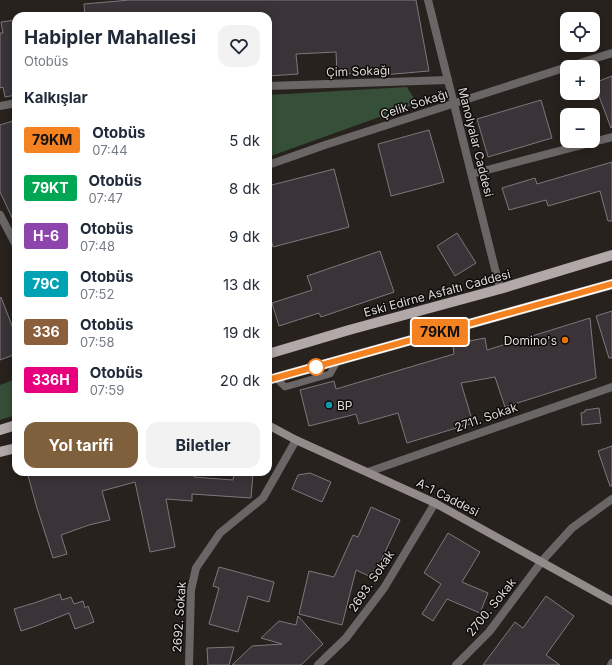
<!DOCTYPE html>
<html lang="tr">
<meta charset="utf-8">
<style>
body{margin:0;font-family:Inter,sans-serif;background:#f2f2f3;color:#1f2937;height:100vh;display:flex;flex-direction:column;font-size:15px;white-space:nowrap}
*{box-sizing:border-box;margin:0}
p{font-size:13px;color:#747a83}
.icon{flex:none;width:22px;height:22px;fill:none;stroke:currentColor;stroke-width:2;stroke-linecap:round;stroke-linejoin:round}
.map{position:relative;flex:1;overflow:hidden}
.side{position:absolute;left:12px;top:12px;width:260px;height:464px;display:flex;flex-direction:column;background:#fff;border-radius:12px;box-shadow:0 2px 10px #0003}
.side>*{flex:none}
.badge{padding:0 8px;border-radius:3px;font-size:14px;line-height:26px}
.controls{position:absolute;left:560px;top:12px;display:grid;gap:8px}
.controls a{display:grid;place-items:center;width:40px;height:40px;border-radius:8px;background:#fff;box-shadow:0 2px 10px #0003;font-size:20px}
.map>.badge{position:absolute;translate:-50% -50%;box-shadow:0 0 0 2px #fff}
h2{padding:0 12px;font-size:15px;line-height:36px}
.round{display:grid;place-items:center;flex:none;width:42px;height:42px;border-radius:12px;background:#f2f2f3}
.head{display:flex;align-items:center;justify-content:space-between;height:68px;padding:0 12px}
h1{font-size:19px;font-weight:700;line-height:30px}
.action{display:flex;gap:8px;margin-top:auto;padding:8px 12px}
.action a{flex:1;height:46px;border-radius:12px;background:#7f603d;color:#fff;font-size:16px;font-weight:700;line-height:46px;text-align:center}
.action a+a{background:#f2f2f3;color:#1f2937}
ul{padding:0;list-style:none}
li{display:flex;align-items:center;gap:12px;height:48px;padding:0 12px}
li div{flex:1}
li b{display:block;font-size:15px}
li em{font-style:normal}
li .badge{min-width:44px;font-weight:700;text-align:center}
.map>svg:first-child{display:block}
</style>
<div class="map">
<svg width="612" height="665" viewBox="0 0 612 665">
<rect width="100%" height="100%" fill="#27221d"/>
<!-- green -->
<g fill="#354f38">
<path d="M407,87L415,100L413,105L268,157V95Z"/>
<path d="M16,379V415L0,420V385Z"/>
</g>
<!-- building -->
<g fill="#3a3439" stroke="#7e777d">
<path d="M130,0H416L429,71L382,75L337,73L336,52L296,54L298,74L268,76V16H85L84,4Z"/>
<path d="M16,20V95L5,97L3,87L0,88V33H3L1,22Z"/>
<path d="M612,76V127L611,128L594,83Z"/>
<path d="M541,100L552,138L488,157L477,119Z"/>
<path d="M16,120V226L0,192V125Z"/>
<path d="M429,130L444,182L391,196L378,144Z"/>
<path d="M612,162V221H608L600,191L548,206L546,200L509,210L502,188L535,178L537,184Z"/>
<path d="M334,169L349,227L273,247L268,227V186Z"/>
<path d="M457,233L476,263L455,276L437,246Z"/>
<path d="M380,251L394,292L321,317L319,313L279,326L272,303L312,290L307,276Z"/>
<path d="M1,297L16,336V354L0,360V298Z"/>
<path d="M612,311V358H609L596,316Z"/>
<path d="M590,318L596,378L505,407L495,377L461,383L473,423L407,443L398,413L359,424L356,414L309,426L300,390L334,381L336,389L454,354L453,344L485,338L487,350Z"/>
<path d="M599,408L601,423L582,425L581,413L585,412V410Z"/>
<path d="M612,446V486H610L598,451Z"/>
<path d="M27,472H186L194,473V477L233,480L234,473L253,474L251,498L192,494V501L166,499L175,547L150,552L135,482L102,491L110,520L89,525L61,535L67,554L53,558L37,508Z"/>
<path d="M310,473L331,482L322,502L292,489L298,475Z"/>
<path d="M371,507L400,520L373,578L356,570L342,625L299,614L309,571L334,577L353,535L358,537Z"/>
<path d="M448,533L480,552L462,582L488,593L480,613L447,599L433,621L422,614L441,584L424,573Z"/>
<path d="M219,567L274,582L269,602L248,596L238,632L209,624L219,588L213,586Z"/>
<path d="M60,594L62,600L71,597L74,604L83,601L85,608L88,606L94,622L75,629L69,613L36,626L21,631L14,609L34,603Z"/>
<path d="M546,596L574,616L546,655L560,665H483L515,622L523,628Z"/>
<path d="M298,616L323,644L301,665H232L252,646L282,644L261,638L279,621L296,625Z"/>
<path d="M234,647L229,665H208L207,648Z"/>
</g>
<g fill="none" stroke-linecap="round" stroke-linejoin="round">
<!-- service -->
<path stroke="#6a6665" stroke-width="7" d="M276,378L285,387L330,374L338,360"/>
<!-- minor -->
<g stroke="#6a6665" stroke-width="8">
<path d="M428,0L500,289"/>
<path d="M567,67L612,53"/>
<path d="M268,86L448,80"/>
<path d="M0,106L16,103"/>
<path d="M268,165L325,145L567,67"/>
<path d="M472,174L612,137"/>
<path d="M0,215L16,245"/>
<path d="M368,472L612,387"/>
<path d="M189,665L191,590L196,568L220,533L263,498L296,440"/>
<path d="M318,665L346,638L384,588L435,503"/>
<path d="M456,665L489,632L542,561L572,528L612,499"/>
<path d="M611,665L612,663"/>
</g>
<!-- secondary -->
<path stroke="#928b8a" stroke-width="8" d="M268,425L296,440L435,503L612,601"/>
<!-- primary -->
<g stroke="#b1a8a7" stroke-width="10">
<path d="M268,354L349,330L500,289L612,255"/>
<path d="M268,380L612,284"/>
<path d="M0,430L16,425"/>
<path d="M0,452L16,448"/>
</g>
</g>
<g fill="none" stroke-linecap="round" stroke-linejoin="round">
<defs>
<path id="line" d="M268,380L612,284"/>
</defs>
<!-- line casing -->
<use href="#line" stroke="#fff" stroke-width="9"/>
<!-- line -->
<use href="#line" stroke="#f58220" stroke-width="6"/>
</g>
<!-- markers -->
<circle fill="#e8710a" stroke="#0e0c0a" stroke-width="1.5" cx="565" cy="340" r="4"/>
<circle fill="#fff" stroke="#f58220" stroke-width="2" cx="316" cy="367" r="8"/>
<circle fill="#0f9aa8" stroke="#0e0c0a" stroke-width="1.5" cx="329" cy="405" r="4"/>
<g text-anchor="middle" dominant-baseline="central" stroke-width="3" stroke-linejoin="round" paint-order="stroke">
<!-- street labels -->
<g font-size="12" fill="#dfdcd8" stroke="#0e0c0a">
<text transform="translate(358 71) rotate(-2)">Çim Sokağı</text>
<text transform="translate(414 104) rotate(-18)">Çelik Sokağı</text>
<text transform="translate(476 142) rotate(76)">Manolyalar Caddesi</text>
<text transform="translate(437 293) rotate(-15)">Eski Edirne Asfaltı Caddesi</text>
<text transform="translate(486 417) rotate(-19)">2711. Sokak</text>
<text transform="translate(448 497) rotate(27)">A-1 Caddesi</text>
<text transform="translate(371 581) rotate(-56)">2693. Sokak</text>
<text transform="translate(491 607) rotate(-51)">2700. Sokak</text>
<text transform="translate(179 617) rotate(-86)">2692. Sokak</text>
</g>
<!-- poi labels -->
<g font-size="12" fill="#dfdcd8" stroke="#0e0c0a" text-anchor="end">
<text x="557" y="340">Domino's</text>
<text x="337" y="405" text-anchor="start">BP</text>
</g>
</g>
</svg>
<div class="controls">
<a><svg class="icon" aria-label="locate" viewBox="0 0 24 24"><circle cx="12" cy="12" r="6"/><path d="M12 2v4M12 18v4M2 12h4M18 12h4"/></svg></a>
<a>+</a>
<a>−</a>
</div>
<b class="badge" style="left:440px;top:332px;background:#f58220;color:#111">79KM</b>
<section class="side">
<div class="head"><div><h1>Habipler Mahallesi</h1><p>Otobüs</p></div><a class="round"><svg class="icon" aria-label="heart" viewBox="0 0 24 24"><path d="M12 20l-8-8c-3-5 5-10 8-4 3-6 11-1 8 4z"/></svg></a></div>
<h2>Kalkışlar</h2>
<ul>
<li><span class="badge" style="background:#f58220;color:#111">79KM</span><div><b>Otobüs</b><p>07:44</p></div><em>5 dk</em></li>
<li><span class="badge" style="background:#00a651;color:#fff">79KT</span><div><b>Otobüs</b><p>07:47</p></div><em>8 dk</em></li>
<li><span class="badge" style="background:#8e44ad;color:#fff">H-6</span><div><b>Otobüs</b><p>07:48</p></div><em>9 dk</em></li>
<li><span class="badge" style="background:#00a3b4;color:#fff">79C</span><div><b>Otobüs</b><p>07:52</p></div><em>13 dk</em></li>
<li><span class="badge" style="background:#8b5e3c;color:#fff">336</span><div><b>Otobüs</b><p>07:58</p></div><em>19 dk</em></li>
<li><span class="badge" style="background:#e6007e;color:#fff">336H</span><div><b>Otobüs</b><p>07:59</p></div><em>20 dk</em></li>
</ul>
<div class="action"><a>Yol tarifi</a><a>Biletler</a></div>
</section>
</div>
